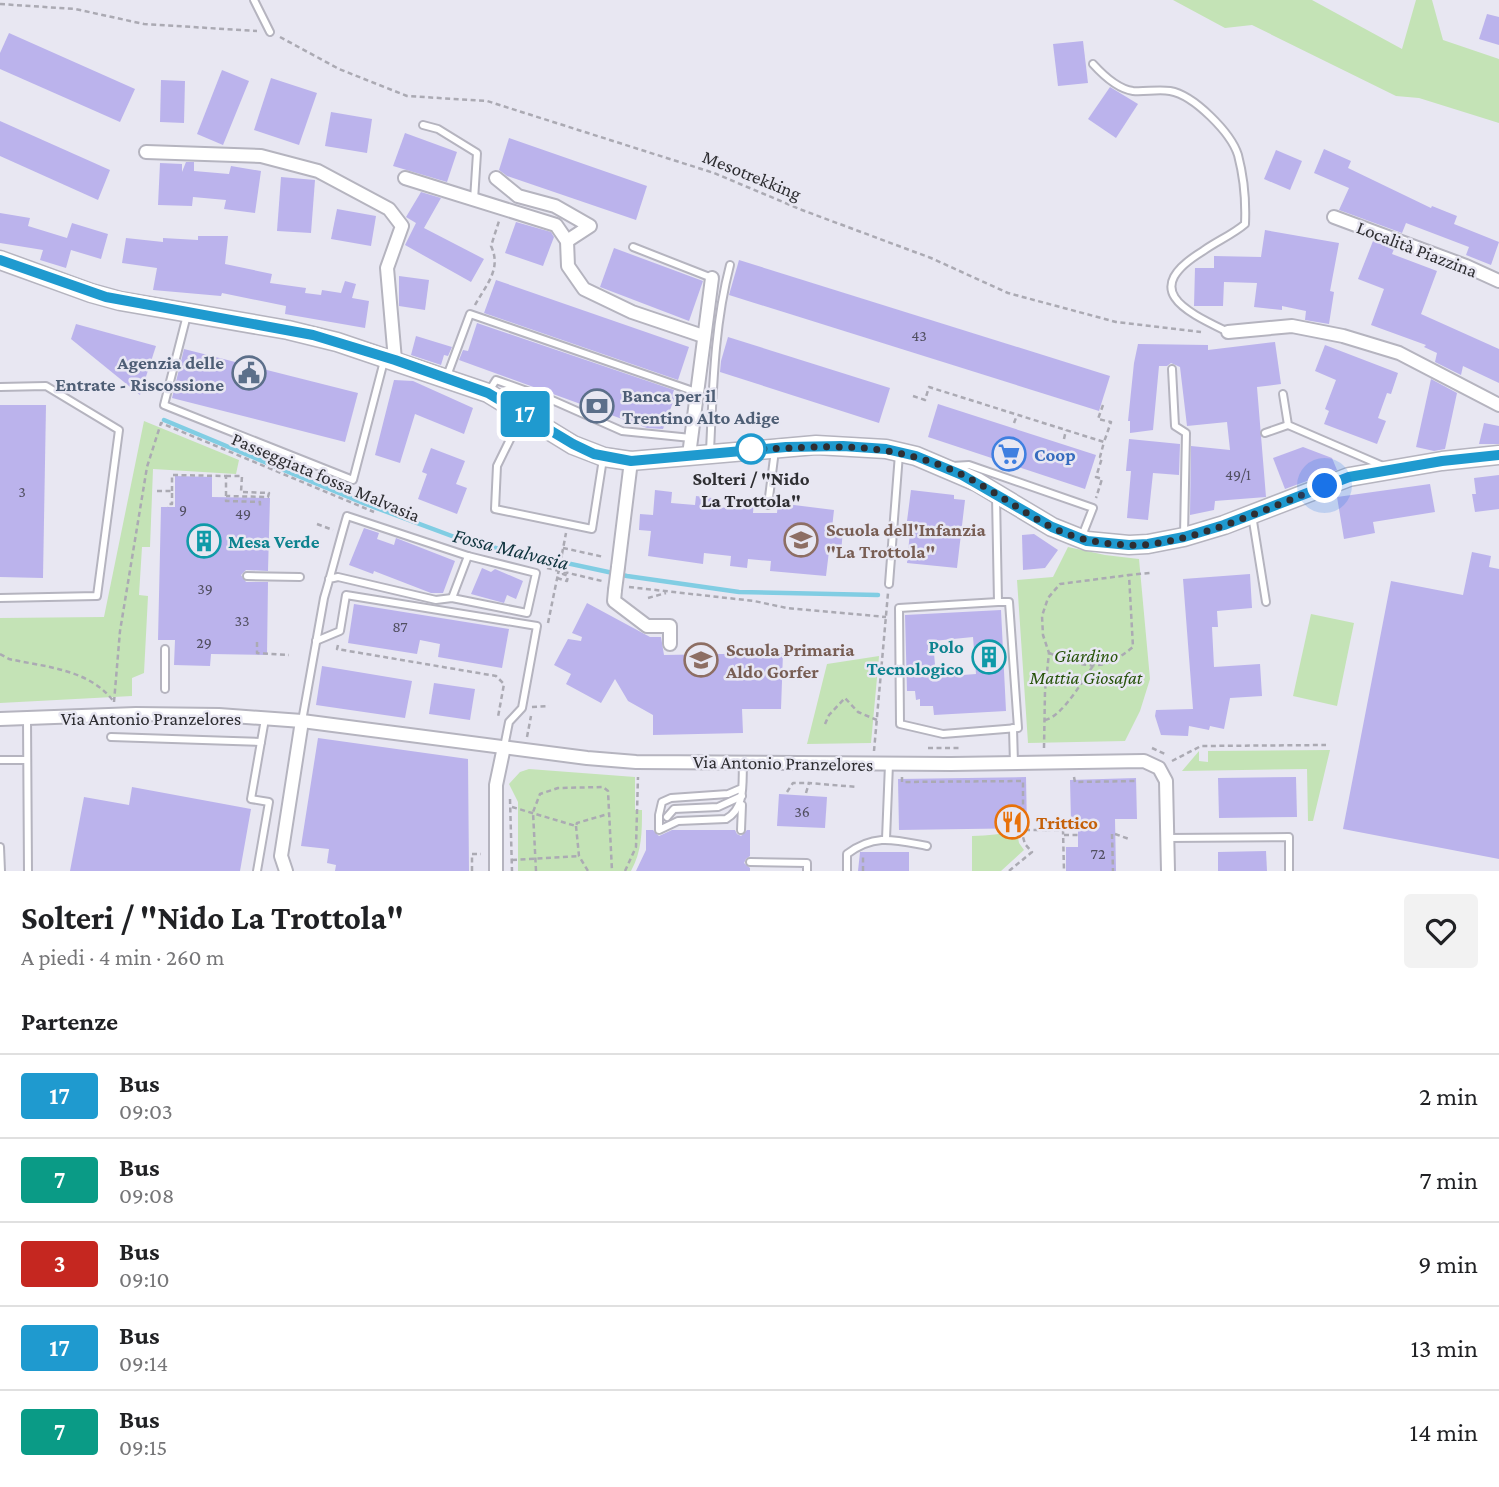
<!DOCTYPE html>
<html lang="it">
<meta charset="utf-8">
<style>
body{margin:0;font-family:"Crimson Pro",serif;background:#f2f2f2;color:#202124;height:100vh;display:flex;flex-direction:column;font-size:26px;white-space:nowrap}
*{box-sizing:border-box;margin:0}
p{font-size:23px;color:#757577}
.icon{flex:none;width:38px;height:38px;fill:none;stroke:currentColor;stroke-width:2;stroke-linecap:round;stroke-linejoin:round}
.map{position:relative;height:871px;overflow:hidden}
.details{display:flex;flex-direction:column;background:#fff;flex:1}
.details>*{flex:none}
.badge{padding:0 14px;border-radius:5px;font-size:24px;line-height:46px}
.you{position:absolute;width:35px;height:35px;margin:-18px;border:5px solid #fff;border-radius:50%;background:#1a73e8;box-shadow:0 0 0 10px #1a73e833}
.map>.badge{position:absolute;translate:-50% -50%;box-shadow:0 0 0 4px #fff}
h2{padding:0 21px;font-size:26px;line-height:63px}
.round{display:grid;place-items:center;flex:none;width:74px;height:74px;border-radius:7px;background:#f2f2f2}
.head{display:flex;align-items:center;justify-content:space-between;height:119px;padding:0 21px}
h1{font-size:33px;font-weight:700;line-height:52px}
ul{padding:0;list-style:none}
li{display:flex;align-items:center;gap:21px;height:84px;padding:0 21px;border-top:2px solid #e0e0e0}
li div{flex:1}
li b{display:block;font-size:26px}
li em{font-style:normal}
li .badge{min-width:77px;font-weight:700;text-align:center}
.map>svg:first-child{display:block}
</style>
<div class="map">
<svg width="1499" height="871" viewBox="0 0 1499 871">
<rect width="100%" height="100%" fill="#e8e7f2"/>
<!-- green -->
<g fill="#c4e3b6">
<path d="M1173,0H1312L1402,49L1416,0H1432L1443,40L1499,59V123L1419,98L1396,96L1252,25L1225,28Z"/>
<path d="M144,421L239,460L236,474L153,469L150,547H142L139,595L148,596L144,673L132,678V696L0,703V618L104,617Z"/>
<path d="M1068,547L1105,555L1139,559L1150,679L1140,711L1125,741L1028,743L1017,580L1053,577Z"/>
<path d="M1311,614L1354,623L1337,706L1293,696Z"/>
<path d="M879,656L871,743L807,744L827,664Z"/>
<path d="M1330,750L1313,821H1308L1307,769L1182,771L1199,751V761L1208,762V751Z"/>
<path d="M529,769L635,777V810H642C642,832 642,851 631,871H518V802L509,784L520,772Z"/>
<path d="M1017,832L1019,843L1024,850L1001,871H972V836C989,836 1001,833 1017,832Z"/>
</g>
<g fill="none" stroke-linecap="round" stroke-linejoin="round">
<!-- stream -->
<path stroke="#81cde3" stroke-width="4.5" d="M164,420L363,503L468,542L627,576L739,592L878,595"/>
</g>
<!-- building -->
<g fill="#bbb3ec" fill-rule="evenodd">
<path d="M1487,14L1499,17V45L1479,39Z"/>
<path d="M9,33L135,89L120,122L0,69V53Z"/>
<path d="M1083,41L1088,83L1058,86L1053,44Z"/>
<path d="M222,70L249,81L223,145L197,134Z"/>
<path d="M271,78L317,93L299,145L254,130Z"/>
<path d="M161,80L185,81L184,123L160,122Z"/>
<path d="M1110,87L1138,104L1116,138L1088,119Z"/>
<path d="M331,112L372,119L367,153L325,146Z"/>
<path d="M0,121L110,170L98,200L0,156Z"/>
<path d="M405,133L457,152L447,182L393,166Z"/>
<path d="M509,138L647,186L636,220L507,176L499,170Z"/>
<path d="M1324,149L1351,161L1348,168L1431,208L1432,206L1457,216L1454,224L1499,242L1491,265L1466,255L1469,247L1406,223L1402,233L1339,210L1349,188L1314,173Z"/>
<path d="M1276,150L1302,161L1290,190L1264,179Z"/>
<path d="M186,162H194V171L229,174L231,166L261,171L255,213L224,209L226,200L193,197L192,206L158,205L160,163L182,164V172Z"/>
<path d="M281,177L315,180L311,233L277,231Z"/>
<path d="M421,192L441,198L424,228L484,259L471,282L405,245L416,223L406,217Z"/>
<path d="M337,209L376,216L371,246L331,239Z"/>
<path d="M0,213L30,218L28,226L67,238L72,223L108,234L101,259L71,250L66,268L40,260L43,250L0,243Z"/>
<path d="M516,222L551,232L554,237L543,266L505,253Z"/>
<path d="M1265,230L1339,243L1330,291L1334,292L1329,324L1305,320L1306,311L1282,306V310L1254,307L1257,283L1224,282L1223,306H1194L1195,268H1214V256L1261,257Z"/>
<path d="M198,236H228L225,264L272,274L270,283L306,288L305,293L321,295L322,290L341,293L345,281L356,284L352,298L369,301L365,328L285,314L286,306L222,293L221,296L153,290L157,268L122,263L126,238L163,242V238L198,240Z"/>
<path d="M1373,241L1394,249L1392,254L1437,271L1421,314L1499,349V383L1463,366L1461,375L1435,362L1437,353L1424,347L1426,345L1371,325L1384,289L1358,279Z"/>
<path d="M614,248L703,281L689,321L600,287Z"/>
<path d="M739,260L1110,376L1099,411L729,295Z"/>
<path d="M399,276L429,280L425,310L399,306Z"/>
<path d="M496,280L689,347L678,380L484,313Z"/>
<path d="M477,323L674,390L673,393L676,394L663,429L647,428L459,360L463,350L468,351Z"/>
<path d="M76,324L156,346L140,395L71,339Z"/>
<path d="M416,336L452,347L448,356L444,355L441,365L411,355Z"/>
<path d="M728,337L890,388L879,423L720,372L721,361Z"/>
<path d="M1275,342L1281,384L1257,387L1266,497L1215,501L1214,510L1190,515L1191,446L1230,450L1227,422L1187,426L1180,367L1171,363L1167,366H1159L1153,430L1130,433V421H1128L1134,363L1138,344L1208,345V350Z"/>
<path d="M1325,345L1398,373L1391,394L1387,393L1378,418L1386,421L1377,444L1324,424L1329,411L1325,409L1336,380L1315,371Z"/>
<path d="M184,349L358,393L345,442L172,398Z"/>
<path d="M1431,379L1457,393L1445,449L1434,451L1416,447Z"/>
<path d="M394,380L413,381L473,408L464,434L415,414L400,463L375,455Z"/>
<path d="M938,404L1096,455L1085,489L928,437Z"/>
<path d="M0,405H46L43,578L0,577Z"/>
<path d="M1484,423L1499,426V444H1479Z"/>
<path d="M1129,439L1180,444L1179,475L1153,473L1148,520L1127,518L1131,471H1126Z"/>
<path d="M1303,447L1332,458L1337,470L1285,489L1273,458Z"/>
<path d="M431,448L465,461L456,484L467,488L457,514L418,499L427,474L422,472Z"/>
<path d="M1499,475V509L1475,512L1472,494H1476L1474,478Z"/>
<path d="M175,476L212,477V497L270,498L268,571L246,570L241,575L246,582H268L267,655L211,654L210,666L174,665L175,640H158L161,507H175Z"/>
<path d="M1430,484L1435,512L1373,522L1375,533L1344,539L1337,497Z"/>
<path d="M655,490L672,492L671,503L695,505L696,496L712,498L711,506L736,509L737,499L754,501L753,513H777L778,503L834,510L832,528L843,529L841,553L829,551L826,576L770,571L771,561L748,559L747,568L730,566L731,556L704,553L703,564L648,556L651,531L639,530L640,514L653,515Z"/>
<path d="M911,490L954,495V499L965,500L957,568L907,563L911,521H907Z"/>
<path d="M364,528L379,533L377,539L394,545L396,538L455,561L443,593H431L374,571L373,574L349,565Z"/>
<path d="M1034,534L1058,550L1045,568L1023,570L1022,535Z"/>
<path d="M1472,552L1491,556L1489,567L1499,569V859L1343,829L1391,581L1463,595Z"/>
<path d="M482,568L491,572L495,569L523,581L516,599L507,595L504,603L471,594Z"/>
<path d="M1250,574L1252,608L1217,611L1218,627H1212L1214,667L1260,664L1262,696L1230,698L1224,729L1210,726L1209,730L1189,726L1188,736L1161,735L1155,716L1156,710L1193,709L1183,579Z"/>
<path d="M587,603L650,637H661L664,655L783,653L781,709H742L743,733L653,735V715L628,701L615,679L601,703L566,684L571,674L554,665L568,639L581,641L582,637L572,633Z"/>
<path d="M354,604L509,629L502,668L438,657L440,644L420,640L417,654L348,643Z"/>
<path d="M1001,610L1006,711L934,715L933,706H920V699L916,700L915,691H907L905,615ZM973,637L976,674L936,677L933,641Z"/>
<path d="M322,666L412,681L405,718L316,705Z"/>
<path d="M434,683L475,689L470,720L429,714Z"/>
<path d="M318,738L468,759L469,871H335L336,865L327,863L329,849L301,846Z"/>
<path d="M1026,777L1027,828L899,830L898,779Z"/>
<path d="M1296,777L1297,817L1219,818L1218,778Z"/>
<path d="M1136,778L1137,819H1115L1116,871H1066V847H1078V821H1071L1070,780Z"/>
<path d="M132,787L251,809L240,871H70L84,797L129,805Z"/>
<path d="M779,794L827,797L825,828L777,826Z"/>
<path d="M646,830H653L659,836L672,830H735L737,834L741,836L747,830H750V856L746,859L744,863L750,868V871H636L646,850Z"/>
<path d="M1266,851L1267,871H1218V852Z"/>
<path d="M860,852H909V871H858Z"/>
</g>
<g fill="none" stroke-linecap="round" stroke-linejoin="round">
<defs>
<g id="lane">
<path d="M254,0L270,32"/>
<path d="M1093,64C1103,75 1118,89 1133,91C1145,92 1158,89 1170,91C1194,95 1231,133 1238,155C1244,178 1246,202 1245,224C1232,235 1217,241 1203,251C1139,290 1185,311 1228,332"/>
<path d="M423,125L438,129L477,153L474,200"/>
<path d="M633,247L712,278"/>
<path d="M187,315L164,405L353,480L384,361"/>
<path d="M1172,369L1175,426L1186,433L1184,535"/>
<path d="M447,376L470,314L696,392"/>
<path d="M0,387L46,386L119,430L97,596L0,598"/>
<path d="M489,391L496,380L552,400L622,431L691,438"/>
<path d="M1283,394L1288,425L1383,466"/>
<path d="M522,415L497,466L495,509L592,529L603,459"/>
<path d="M1265,433L1288,425"/>
<path d="M710,451C713,389 714,326 730,265"/>
<path d="M952,466L969,465L1093,508L1082,536"/>
<path d="M996,496L998,602"/>
<path d="M768,505L774,458"/>
<path d="M1252,515L1266,602"/>
<path d="M247,576L300,577"/>
<path d="M889,584L899,454"/>
<path d="M452,598L468,556"/>
<path d="M998,602H1009L1018,728L943,734L900,724L899,608Z"/>
<path d="M316,641L340,631L346,595L537,626L522,708L509,722L504,747"/>
<path d="M165,689V649"/>
<path d="M27,719L28,871"/>
<path d="M302,721L324,598C332,571 339,543 347,516L468,556L536,573L527,613L452,598L436,600L338,577L329,579"/>
<path d="M1013,728L1014,764"/>
<path d="M111,737L261,742"/>
<path d="M0,760H27"/>
<path d="M742,788L728,794L671,798L662,802L659,815V830L678,821L726,819C746,808 742,783 743,763"/>
<path d="M667,817L674,809L718,807L742,796"/>
<path d="M741,830L742,805"/>
<path d="M1168,838L1289,837V871"/>
<path d="M886,839L889,764"/>
<path d="M0,847L1,871"/>
<path d="M750,862L807,863V871"/>
<path d="M257,871L269,802L251,799L265,719"/>
<path d="M847,871V854C875,833 895,840 927,846"/>
</g>
<g id="street">
<path d="M146,152L261,156L318,171L389,209L402,226L387,268L395,360"/>
<path d="M405,178L556,225L567,241L568,266L584,289L632,312L703,336"/>
<path d="M496,178L518,196L555,206L590,226L567,241"/>
<path d="M1334,217L1466,266L1499,281"/>
<path d="M1228,332L1292,326L1343,336L1399,353L1499,405"/>
<path d="M689,455L712,278"/>
<path d="M618,567L631,461"/>
<path d="M615,590L614,601L647,626H670V644"/>
<path d="M0,719L136,714L219,715L302,721L587,758L636,762L951,764L1144,761L1159,768L1166,781L1168,871"/>
<path d="M286,871L281,856L302,721"/>
<path d="M496,871V785L504,747"/>
</g>
<path id="secondary" d="M0,260L91,293L120,301L288,330L337,342L488,393L573,445L604,457L631,461L816,445L886,449L916,456L977,482L1052,527L1087,541L1129,545L1148,544L1184,537L1224,525L1349,477L1442,461L1499,455"/>
</defs>
<!-- lane casing -->
<use href="#lane" stroke="#b5b4bf" stroke-width="10"/>
<!-- street casing -->
<use href="#street" stroke="#b5b4bf" stroke-width="16"/>
<!-- secondary casing -->
<use href="#secondary" stroke="#b5b4bf" stroke-width="21"/>
<!-- path -->
<g stroke="#abaab3" stroke-width="2.5" stroke-dasharray="5 3.5" stroke-linecap="butt">
<path d="M0,4L75,9L144,24L257,31"/>
<path d="M280,37L339,69L407,96L487,101L714,173L802,210L931,258L1008,293L1116,322L1201,332"/>
<path d="M475,305C486,285 502,269 491,246L499,221"/>
<path d="M913,396L925,400L929,387L1104,442L1100,457L1102,458L1096,477L1102,479L1096,498"/>
<path d="M1103,405L1098,419L1111,422L1104,442"/>
<path d="M1014,423L1017,415"/>
<path d="M1064,439L1066,430"/>
<path d="M226,476H242L241,492L269,493L268,497L226,496"/>
<path d="M157,491H172V504H169L168,507"/>
<path d="M172,491V475L226,476V501L260,502V506"/>
<path d="M317,524L333,530"/>
<path d="M563,548L604,557"/>
<path d="M562,554L566,533"/>
<path d="M547,568L602,581"/>
<path d="M557,578L567,581L568,576L563,574V572"/>
<path d="M629,587L754,601L787,608L886,617"/>
<path d="M648,598L666,593"/>
<path d="M548,623L558,574"/>
<path d="M257,642V653L289,655"/>
<path d="M338,645L337,649L496,676L504,684L498,717"/>
<path d="M1049,653C1086,667 1100,674 1133,647L1129,575L1150,573"/>
<path d="M0,654L9,659C45,667 90,669 114,702"/>
<path d="M114,702L120,631L147,467L161,423L374,512"/>
<path d="M532,707L549,706"/>
<path d="M1045,720C1062,717 1083,680 1093,666"/>
<path d="M825,724L829,715L845,698L858,712L877,720"/>
<path d="M527,737L531,716"/>
<path d="M928,748H960"/>
<path d="M1044,748L1045,691L1049,653L1043,635L1042,616L1048,598L1060,584L1129,575"/>
<path d="M1152,748L1165,754"/>
<path d="M874,751L888,593"/>
<path d="M1172,761L1201,746L1326,745"/>
<path d="M902,777V782L1023,781V830"/>
<path d="M1074,777L1075,782L1136,781"/>
<path d="M787,792L793,783H809"/>
<path d="M806,793L809,783L857,787"/>
<path d="M510,799L512,871"/>
<path d="M512,807L576,826L577,823L608,814"/>
<path d="M1048,819V830H1063L1064,871"/>
<path d="M576,826L579,856L588,871"/>
<path d="M1025,830H1048"/>
<path d="M1112,834L1113,871"/>
<path d="M1115,834L1129,839"/>
<path d="M1064,835H1078"/>
<path d="M512,860L579,856"/>
<path d="M472,871V854H481"/>
<path d="M536,871L533,812L540,794L558,788L603,787L608,791L612,871"/>
<path d="M625,871L636,847L638,777"/>
<path d="M863,871V857"/>
<path d="M1009,871L1032,852L1025,844L1021,830"/>
</g>
<!-- lane -->
<use href="#lane" stroke="#fff" stroke-width="6"/>
<!-- street -->
<use href="#street" stroke="#fff" stroke-width="12"/>
<!-- secondary -->
<use href="#secondary" stroke="#fff" stroke-width="18"/>
<defs>
<path id="street-bridge" d="M615,590L618,567"/>
</defs>
<!-- street-bridge casing -->
<use href="#street-bridge" stroke="#b5b4bf" stroke-width="16" stroke-linecap="butt"/>
<!-- path-bridge -->
<path stroke="#abaab3" stroke-width="2.5" stroke-dasharray="5 3.5" stroke-linecap="butt" d="M558,574L562,554"/>
<!-- street-bridge -->
<use href="#street-bridge" stroke="#fff" stroke-width="12"/>
</g>
<g fill="none" stroke-linecap="round" stroke-linejoin="round">
<defs>
<path id="line" d="M0,260L106,297L313,335L395,360L488,393L573,444L594,454L631,461L786,447L843,446L886,449L916,456L962,475L1052,527L1087,541L1129,545L1148,544L1184,537L1224,525L1349,477L1442,461L1499,455"/>
</defs>
<!-- line casing -->
<use href="#line" stroke="#fff" stroke-width="16"/>
<!-- line -->
<use href="#line" stroke="#1f9acf" stroke-width="10"/>
<!-- walk -->
<path stroke="#2e2e32" stroke-width="7" stroke-dasharray="0 12.6" d="M751,449C824,448 873,439 945,467C983,482 1015,508 1051,527C1075,539 1101,544 1128,545C1184,548 1272,506 1325,486"/>
</g>
<!-- icons -->
<defs>
<symbol id="civic-ring" viewBox="-11 -11 22 22"><circle r="9.5" fill="#e8e7f2" stroke="#5c6f8a" stroke-width="1.5"/><path d="M-.6-6.5H3V-4.5H.6V-3L4-1V1h2V6H-6V1h2V-1L-.6-3ZM-1.2 2.5V6h2.4V2.5Z" fill="#5c6f8a"/></symbol>
<symbol id="bank-ring" viewBox="-11 -11 22 22"><circle r="9.5" fill="#e8e7f2" stroke="#5c6f8a" stroke-width="1.5"/><path d="M-6-4H6V4H-6ZM0-2.3a2.3 2.3 0 1 0 0 4.6a2.3 2.3 0 1 0 0-4.6Z" fill="#5c6f8a"/></symbol>
<symbol id="supermarket-ring" viewBox="-11 -11 22 22"><circle r="9.5" fill="#e8e7f2" stroke="#3f7fe0" stroke-width="1.5"/><path d="M-6-5.5h2.5l.6 2H6L4.5 2H-2.5L-4.4-4H-6ZM-1.5 3.2a1.3 1.3 0 1 0 .1 0ZM3 3.2a1.3 1.3 0 1 0 .1 0Z" fill="#3f7fe0"/></symbol>
<symbol id="school-ring" viewBox="-11 -11 22 22"><circle r="9.5" fill="#e8e7f2" stroke="#8d6e63" stroke-width="1.5"/><path d="M0-5L7-2L0 1L-7-2ZM-4 1L0 2.5L4 1V4Q0 6-4 4Z" fill="#8d6e63"/></symbol>
<symbol id="building-ring" viewBox="-11 -11 22 22"><circle r="9.5" fill="#e8e7f2" stroke="#0f9aa8" stroke-width="1.5"/><path d="M-4-6H4V6H1V3H-1V6H-4ZM-2.5-4.3h1.7v1.8h-1.7ZM.8-4.3h1.7v1.8H.8ZM-2.5-1h1.7V.8h-1.7ZM.8-1h1.7V.8H.8Z" fill="#0f9aa8"/></symbol>
<symbol id="restaurant-ring" viewBox="-11 -11 22 22"><circle r="9.5" fill="#e8e7f2" stroke="#e8710a" stroke-width="1.5"/><path d="M-5-6h1v4h1v-4h1v4h1v-4h1v5L-1.5 .5V6h-2V.5L-5-1ZM5-6V6H3V1.5H1.5Q1.5-4 5-6Z" fill="#e8710a"/></symbol>
</defs>
<g fill-rule="evenodd">
<use href="#civic-ring" x="230" y="354" width="38" height="38"/>
<use href="#bank-ring" x="578" y="387" width="38" height="38"/>
<use href="#supermarket-ring" x="990" y="435" width="38" height="38"/>
<use href="#school-ring" x="782" y="521" width="38" height="38"/>
<use href="#building-ring" x="185" y="522" width="38" height="38"/>
<use href="#building-ring" x="970" y="638" width="38" height="38"/>
<use href="#school-ring" x="682" y="641" width="38" height="38"/>
<use href="#restaurant-ring" x="993" y="803" width="38" height="38"/>
</g>
<!-- markers -->
<circle fill="#fff" stroke="#1f9acf" stroke-width="3.5" cx="751" cy="449" r="14"/>
<g text-anchor="middle" dominant-baseline="central" stroke-width="5" stroke-linejoin="round" paint-order="stroke">
<!-- number labels -->
<g font-size="16" fill="#514f60">
<text x="919" y="335">43</text>
<text x="1238" y="474">49/1</text>
<text x="22" y="491">3</text>
<text x="183" y="509">9</text>
<text x="243" y="513">49</text>
<text x="205" y="588">39</text>
<text x="242" y="620">33</text>
<text x="400" y="626">87</text>
<text x="204" y="642">29</text>
<text x="802" y="811">36</text>
<text x="1098" y="853">72</text>
</g>
<!-- street labels -->
<g font-size="19" fill="#2e2e32" stroke="#e8e7f2">
<text transform="translate(752 175) rotate(22)">Mesotrekking</text>
<text transform="translate(1417 249) rotate(21)">Località Piazzina</text>
<text transform="translate(326 477) rotate(23)">Passeggiata fossa Malvasia</text>
<text x="151" y="718">Via Antonio Pranzelores</text>
<text transform="translate(783 763) rotate(1)">Via Antonio Pranzelores</text>
</g>
<!-- service labels -->
<g font-size="19" font-weight="bold" fill="#4e5e75" stroke="#e8e7f2" text-anchor="end">
<text x="224" y="362">Agenzia delle<tspan x="224" dy="22">Entrate - Riscossione</tspan></text>
<text x="622" y="395" text-anchor="start">Banca per il<tspan x="622" dy="22">Trentino Alto Adige</tspan></text>
</g>
<!-- shop labels -->
<g font-size="19" font-weight="bold" fill="#366cbe" stroke="#e8e7f2" text-anchor="start">
<text x="1034" y="454">Coop</text>
</g>
<!-- stop labels -->
<g font-size="19" font-weight="bold" fill="#2e2e32" stroke="#e8e7f2">
<text x="751" y="478">Solteri / "Nido<tspan x="751" dy="22">La Trottola"</tspan></text>
</g>
<!-- education labels -->
<g font-size="19" font-weight="bold" fill="#785e54" stroke="#e8e7f2" text-anchor="start">
<text x="826" y="529">Scuola dell'Infanzia<tspan x="826" dy="22">"La Trottola"</tspan></text>
<text x="726" y="649">Scuola Primaria<tspan x="726" dy="22">Aldo Gorfer</tspan></text>
</g>
<!-- culture labels -->
<g font-size="19" font-weight="bold" fill="#0d838f" stroke="#e8e7f2" text-anchor="start">
<text x="228" y="541">Mesa Verde</text>
<text x="964" y="646" text-anchor="end">Polo<tspan x="964" dy="22">Tecnologico</tspan></text>
</g>
<!-- park labels -->
<g font-size="19" font-style="italic" fill="#27530a" stroke="#e8e7f2">
<text x="1086" y="655">Giardino<tspan x="1086" dy="22">Mattia Giosafat</tspan></text>
</g>
<!-- food labels -->
<g font-size="19" font-weight="bold" fill="#c56008" stroke="#e8e7f2" text-anchor="start">
<text x="1036" y="822">Trittico</text>
</g>
<!-- water labels -->
<g font-size="21" font-style="italic" fill="#0e333d" stroke="#e8e7f2">
<text transform="translate(511 549) rotate(14)">Fossa Malvasia</text>
</g>
</g>
</svg>
<div class="you" style="left:1325px;top:486px"></div>
<b class="badge" style="left:525px;top:414px;background:#1f9acf;color:#fff">17</b>
</div>
<section class="details">
<div class="head"><div><h1>Solteri / &quot;Nido La Trottola&quot;</h1><p>A piedi · 4 min · 260 m</p></div><a class="round"><svg class="icon" aria-label="heart" viewBox="0 0 24 24"><path d="M12 20l-8-8c-3-5 5-10 8-4 3-6 11-1 8 4z"/></svg></a></div>
<h2>Partenze</h2>
<ul>
<li><span class="badge" style="background:#1f9acf;color:#fff">17</span><div><b>Bus</b><p>09:03</p></div><em>2 min</em></li>
<li><span class="badge" style="background:#0a9b86;color:#fff">7</span><div><b>Bus</b><p>09:08</p></div><em>7 min</em></li>
<li><span class="badge" style="background:#c52720;color:#fff">3</span><div><b>Bus</b><p>09:10</p></div><em>9 min</em></li>
<li><span class="badge" style="background:#1f9acf;color:#fff">17</span><div><b>Bus</b><p>09:14</p></div><em>13 min</em></li>
<li><span class="badge" style="background:#0a9b86;color:#fff">7</span><div><b>Bus</b><p>09:15</p></div><em>14 min</em></li>
</ul>
</section>
